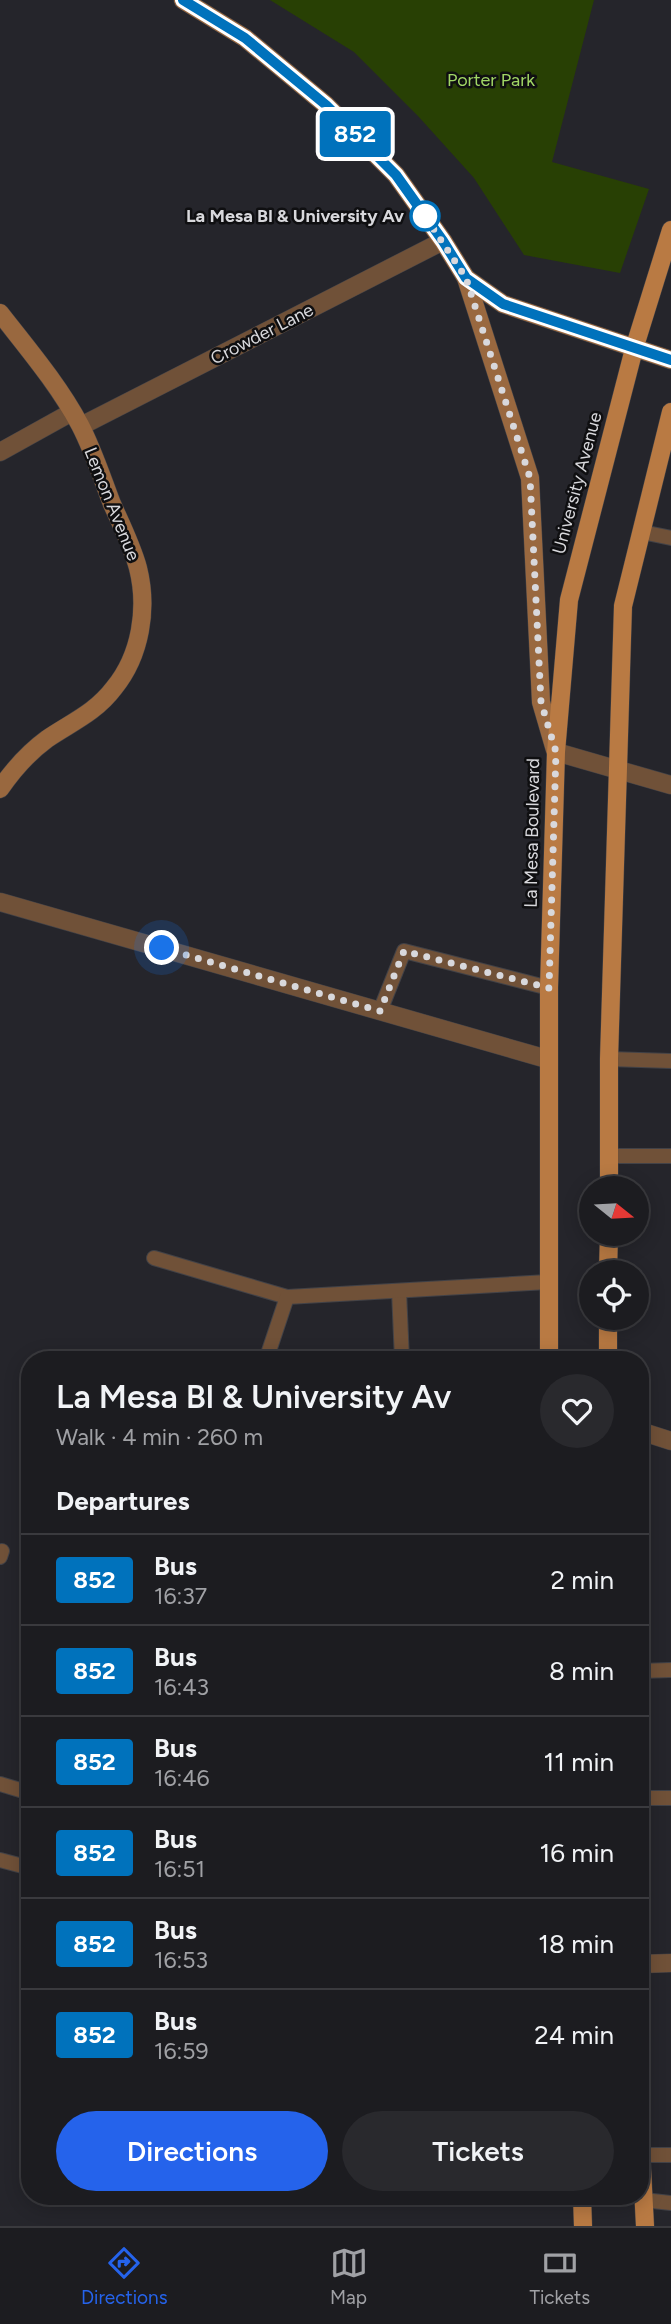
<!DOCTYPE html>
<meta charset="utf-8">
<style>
body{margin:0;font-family:Figtree,sans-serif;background:#29292d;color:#f1f3f6;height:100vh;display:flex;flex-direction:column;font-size:26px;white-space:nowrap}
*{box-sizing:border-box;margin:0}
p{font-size:23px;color:#a0a1a5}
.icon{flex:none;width:38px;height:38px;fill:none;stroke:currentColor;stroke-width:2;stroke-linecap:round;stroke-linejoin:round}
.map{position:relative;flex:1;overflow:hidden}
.drawer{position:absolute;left:21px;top:1351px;width:628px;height:854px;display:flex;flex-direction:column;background:#1c1c20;border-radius:28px;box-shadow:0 4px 18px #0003,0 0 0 2px #3a3a3e}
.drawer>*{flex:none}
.badge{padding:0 14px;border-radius:5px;font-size:24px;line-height:46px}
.needle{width:46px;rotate:108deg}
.buttons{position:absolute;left:579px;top:1176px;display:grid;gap:14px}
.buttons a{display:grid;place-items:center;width:70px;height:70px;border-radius:50%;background:#1c1c20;box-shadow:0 4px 18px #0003,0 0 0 2px #3a3a3e;font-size:35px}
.you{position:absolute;width:35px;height:35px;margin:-18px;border:5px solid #fff;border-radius:50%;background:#1a73e8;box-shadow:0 0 0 10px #1a73e833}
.map>.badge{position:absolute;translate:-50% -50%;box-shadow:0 0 0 4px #fff}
h2{padding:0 35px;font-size:26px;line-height:63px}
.round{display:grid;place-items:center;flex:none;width:74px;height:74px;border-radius:37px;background:#29292d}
.summary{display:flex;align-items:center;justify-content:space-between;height:119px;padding:0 35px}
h1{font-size:33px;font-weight:600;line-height:52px}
.button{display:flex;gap:14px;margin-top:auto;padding:14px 35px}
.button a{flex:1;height:80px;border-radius:42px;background:#2563eb;color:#fff;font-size:28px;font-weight:600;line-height:80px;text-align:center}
.button a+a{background:#29292d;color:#f1f3f6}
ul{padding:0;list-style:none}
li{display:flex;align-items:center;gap:21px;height:91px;padding:0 35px;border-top:2px solid #3a3a3e}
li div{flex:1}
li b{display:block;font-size:26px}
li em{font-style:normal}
li .badge{min-width:77px;font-weight:700;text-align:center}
.tab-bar{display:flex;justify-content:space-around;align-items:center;height:98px;border-top:2px solid #3a3a3e;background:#1c1c20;font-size:19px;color:#a0a1a5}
.tab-bar a{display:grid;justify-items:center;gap:4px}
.tab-bar .on{color:#2563eb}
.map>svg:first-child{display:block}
</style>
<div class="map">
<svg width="671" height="2226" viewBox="0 0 671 2226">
<rect width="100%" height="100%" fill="#25252b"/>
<!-- green -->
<path fill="#284004" d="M270,0H594L552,162L649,189L620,273L524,255L474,178L418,116L354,52Z"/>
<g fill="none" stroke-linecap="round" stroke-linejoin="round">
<defs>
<g id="service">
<path d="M642,532L671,538"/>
<path d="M380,1011L404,951L549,988"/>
<path d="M609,1059L671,1061"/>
<path d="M609,1156H671"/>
<path d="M154,1258L287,1297"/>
<path d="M399,1291L402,1360"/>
<path d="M266,1360L287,1297L548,1282"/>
<path d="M0,1557L2,1551"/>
<path d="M640,1671L671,1670"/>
<path d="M0,1784L30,1793"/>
<path d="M640,1798H671"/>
<path d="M0,1860L30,1868"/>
<path d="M642,2155H671"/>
<path d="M644,2200L671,2203"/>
</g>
<g id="minor">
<path d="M81,426L443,241"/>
<path d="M0,452L72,412"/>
<path d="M556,752L671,785"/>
<path d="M0,902L547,1059"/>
<path d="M640,1431L671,1441"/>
<path d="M640,1964L671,1963"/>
</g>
<g id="secondary">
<path d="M183,0L245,38L326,105L396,175L443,241L466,278L530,478L541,702L555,750"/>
<path d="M466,278L503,304L671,360"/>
<path d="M0,313C28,349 58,384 80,425C93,450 102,478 112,504C121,524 132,546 138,568C148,608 141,655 114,688C95,713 72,722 47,739C28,753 13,770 0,789"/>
</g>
<g id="primary">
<path d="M609,1188V1059L623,606L671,412"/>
<path d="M608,1272L609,1234"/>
<path d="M549,1360V988L556,752L569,600L634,349L671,230"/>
<path d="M608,1360V1318"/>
<path d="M640,2131L645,2226"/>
<path d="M582,2196L583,2226"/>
</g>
</defs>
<!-- service casing -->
<use href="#service" stroke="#424247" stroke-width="16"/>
<!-- minor casing -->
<use href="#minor" stroke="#424247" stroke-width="19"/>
<!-- secondary casing -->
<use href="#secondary" stroke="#424247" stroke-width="19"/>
<!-- primary casing -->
<use href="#primary" stroke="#424247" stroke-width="19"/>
<!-- service -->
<use href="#service" stroke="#705138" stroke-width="14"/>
<!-- minor -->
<use href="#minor" stroke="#705138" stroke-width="18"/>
<!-- secondary -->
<use href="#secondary" stroke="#99683f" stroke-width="18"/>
<!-- primary -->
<use href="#primary" stroke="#b97a43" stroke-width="18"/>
</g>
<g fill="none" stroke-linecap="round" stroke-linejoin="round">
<defs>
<path id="line" d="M183,0L245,38L326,105L396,175L443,241L466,278L503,304L671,360"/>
</defs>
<!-- line casing -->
<use href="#line" stroke="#fff" stroke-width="16"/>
<!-- line -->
<use href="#line" stroke="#0072bc" stroke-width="10"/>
<!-- walk -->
<path stroke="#d8d8dc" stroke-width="7" stroke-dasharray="0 12.6" d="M162,948L380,1011L404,951L549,988L556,752L541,702L530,478L466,278L425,216"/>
</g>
<!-- markers -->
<circle fill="#fff" stroke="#0072bc" stroke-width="3.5" cx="425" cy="216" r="14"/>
<g text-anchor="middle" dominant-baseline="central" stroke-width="5" stroke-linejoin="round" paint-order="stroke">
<!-- park labels -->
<g font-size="18" fill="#a1d765" stroke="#0f0f11">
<text x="491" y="80">Porter Park</text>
</g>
<!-- stop labels -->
<g font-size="18" font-weight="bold" fill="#d8d8dc" stroke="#0f0f11" text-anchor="end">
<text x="404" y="216">La Mesa Bl &amp; University Av</text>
</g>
<!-- street labels -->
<g font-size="18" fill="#d8d8dc" stroke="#0f0f11">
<text transform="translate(262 334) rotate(-27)">Crowder Lane</text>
<text transform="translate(577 483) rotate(-75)">University Avenue</text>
<text transform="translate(112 504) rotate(68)">Lemon Avenue</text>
<text transform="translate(532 833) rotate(-89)">La Mesa Boulevard</text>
</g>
</g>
</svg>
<div class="buttons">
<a><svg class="needle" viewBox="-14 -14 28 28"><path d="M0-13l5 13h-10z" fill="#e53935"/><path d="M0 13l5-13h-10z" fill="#a0a1a5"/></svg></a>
<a><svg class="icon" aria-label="locate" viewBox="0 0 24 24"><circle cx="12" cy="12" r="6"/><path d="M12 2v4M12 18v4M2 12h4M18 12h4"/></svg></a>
</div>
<div class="you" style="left:162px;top:948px"></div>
<b class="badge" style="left:355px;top:134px;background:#0072bc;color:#fff">852</b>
<section class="drawer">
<div class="summary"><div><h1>La Mesa Bl &amp; University Av</h1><p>Walk · 4 min · 260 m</p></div><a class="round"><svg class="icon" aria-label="heart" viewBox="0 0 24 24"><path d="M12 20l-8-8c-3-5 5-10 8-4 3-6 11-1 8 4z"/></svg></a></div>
<h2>Departures</h2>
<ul>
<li><span class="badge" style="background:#0072bc;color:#fff">852</span><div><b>Bus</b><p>16:37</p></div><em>2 min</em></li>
<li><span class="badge" style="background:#0072bc;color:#fff">852</span><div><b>Bus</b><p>16:43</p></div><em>8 min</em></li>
<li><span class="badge" style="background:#0072bc;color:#fff">852</span><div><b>Bus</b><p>16:46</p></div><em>11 min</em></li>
<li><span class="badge" style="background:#0072bc;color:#fff">852</span><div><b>Bus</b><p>16:51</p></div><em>16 min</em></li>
<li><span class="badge" style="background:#0072bc;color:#fff">852</span><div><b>Bus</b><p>16:53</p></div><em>18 min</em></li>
<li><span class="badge" style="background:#0072bc;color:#fff">852</span><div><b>Bus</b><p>16:59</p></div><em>24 min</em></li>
</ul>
<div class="button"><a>Directions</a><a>Tickets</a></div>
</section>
</div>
<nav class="tab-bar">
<a class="on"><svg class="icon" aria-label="directions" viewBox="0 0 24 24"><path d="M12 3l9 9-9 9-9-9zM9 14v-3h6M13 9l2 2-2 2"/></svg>Directions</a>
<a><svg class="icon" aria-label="map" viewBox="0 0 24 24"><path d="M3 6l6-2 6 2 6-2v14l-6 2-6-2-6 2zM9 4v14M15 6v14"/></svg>Map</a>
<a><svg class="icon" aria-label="tickets" viewBox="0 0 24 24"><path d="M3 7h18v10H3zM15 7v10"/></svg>Tickets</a>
</nav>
